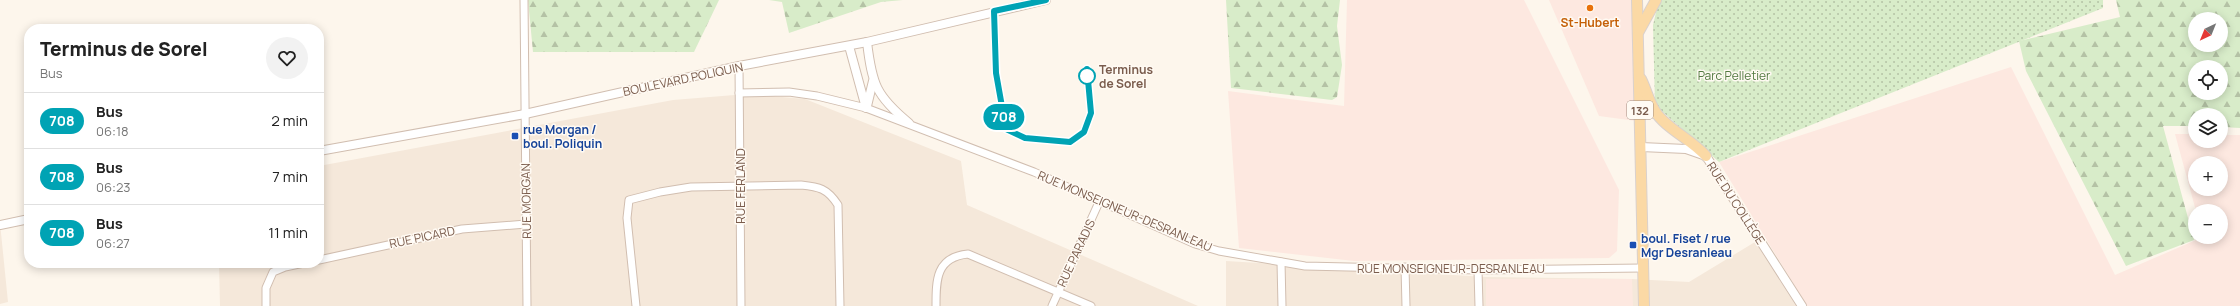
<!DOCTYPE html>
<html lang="fr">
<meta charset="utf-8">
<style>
body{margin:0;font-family:Manrope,sans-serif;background:#f2f2f2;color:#222;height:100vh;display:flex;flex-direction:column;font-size:15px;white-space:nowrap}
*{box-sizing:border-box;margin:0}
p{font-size:13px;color:#767676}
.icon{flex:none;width:22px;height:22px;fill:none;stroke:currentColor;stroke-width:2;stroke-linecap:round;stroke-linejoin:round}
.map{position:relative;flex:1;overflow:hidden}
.details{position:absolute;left:24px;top:24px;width:300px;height:244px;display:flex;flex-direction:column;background:#fff;border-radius:16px;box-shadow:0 2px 10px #0003}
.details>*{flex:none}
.badge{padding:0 8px;border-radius:13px;font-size:14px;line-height:26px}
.needle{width:26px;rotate:223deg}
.tools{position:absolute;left:2188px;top:12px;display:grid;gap:8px}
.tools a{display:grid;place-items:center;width:40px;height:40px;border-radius:50%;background:#fff;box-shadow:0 2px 10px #0003;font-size:20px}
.map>.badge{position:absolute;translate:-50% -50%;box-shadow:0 0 0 2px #fff}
.round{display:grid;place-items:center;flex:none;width:42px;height:42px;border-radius:21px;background:#f2f2f2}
.head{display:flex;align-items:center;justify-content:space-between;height:68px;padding:0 16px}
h1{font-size:19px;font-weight:800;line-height:30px}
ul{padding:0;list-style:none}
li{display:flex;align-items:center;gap:12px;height:56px;padding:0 16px;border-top:1px solid #e0e0e0}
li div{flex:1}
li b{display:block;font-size:15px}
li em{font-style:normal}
li .badge{min-width:44px;font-weight:700;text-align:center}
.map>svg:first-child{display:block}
</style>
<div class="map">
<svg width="2240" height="306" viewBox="0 0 2240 306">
<defs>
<pattern id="forest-firs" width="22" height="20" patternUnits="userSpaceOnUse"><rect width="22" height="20" fill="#d8ecc9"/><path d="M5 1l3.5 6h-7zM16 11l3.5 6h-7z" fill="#b4c2a5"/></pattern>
<pattern id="park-dots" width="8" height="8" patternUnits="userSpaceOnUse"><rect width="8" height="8" fill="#d8ecc9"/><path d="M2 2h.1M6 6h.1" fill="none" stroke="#b4c2a5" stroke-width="1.8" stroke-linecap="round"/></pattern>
</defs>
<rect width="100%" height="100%" fill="#fdf6ec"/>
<!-- residential -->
<g fill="#f5e8da">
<path d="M747,94L805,99L961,161L967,205L1198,306H220L219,263H319V166L673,100Z"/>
<path d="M0,223L8,302L0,304Z"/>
<path d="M1755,242L1796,306H1226V261L1486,277L1632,279L1689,282Z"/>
</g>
<!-- commercial -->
<g fill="#fde8e0" fill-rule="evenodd">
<path d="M1347,0H1524L1619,190L1617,251L1609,258L1354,261L1239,248L1228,91L1344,106Z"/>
<path d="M1549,0H1633L1636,121L1599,116Z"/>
<path d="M2011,67L2115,275L2203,237H2221V211H2196L2175,134H2195V141H2221V135H2240V306H1807L1719,162ZM2195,163H2221V189H2195Z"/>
<path d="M1486,279H1632L1633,306H1486Z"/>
</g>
<!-- forest -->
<g fill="url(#forest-firs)" fill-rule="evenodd">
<path d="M528,0H719L694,52H533Z"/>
<path d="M769,0H903L881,2L789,33L782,2Z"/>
<path d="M1226,0H1340L1337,26L1342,65L1337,97L1332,100L1231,88Z"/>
<path d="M2116,0H2240V128L2221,127V115H2195V126H2163L2194,240L2126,266L2026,71L2019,41L2120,17ZM2195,19H2221V45H2195ZM2195,67H2221V93H2195Z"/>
</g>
<!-- park -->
<path fill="url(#park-dots)" d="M1659,0H2103V8L1719,162L1655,105L1653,25Z"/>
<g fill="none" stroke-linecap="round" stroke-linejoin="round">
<defs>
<g id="minor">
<path d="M524,0L527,306"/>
<path d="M739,66L741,306"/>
<path d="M739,93L789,92L817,96L866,108L1034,172L1195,244L1219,251L1305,266L1478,270L1642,268"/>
<path d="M319,260L462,229L526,224"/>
<path d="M1281,262L1282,306"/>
<path d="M1405,267L1406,306"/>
<path d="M1478,270L1479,306"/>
<path d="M266,306V288L273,272L285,267L304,263"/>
<path d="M636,306L627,218L629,200L660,192L691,187L801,185C819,187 827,188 838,205L840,306"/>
<path d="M936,306C936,280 936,257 968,254L1091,306"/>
<path d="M1052,306L1100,200"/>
</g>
<g id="tertiary">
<path d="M867,42C872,84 876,96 909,123"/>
<path d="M849,46L866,108"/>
<path d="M867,106L873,81"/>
<path d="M1641,147L1686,149L1706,156L1802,306"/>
<path d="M319,151L525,114L739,66L867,42L1046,0"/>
<path d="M0,225L29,219"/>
</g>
<g id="primary">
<path d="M1637,0L1644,306"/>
<path d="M1639,31L1656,0"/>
<path d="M1641,79C1646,89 1649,102 1655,111C1664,127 1692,140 1706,156"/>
</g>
</defs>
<!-- minor casing -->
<use href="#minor" stroke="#d1beb0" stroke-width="9"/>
<!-- tertiary casing -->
<use href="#tertiary" stroke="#d1beb0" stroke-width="10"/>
<!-- primary casing -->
<use href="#primary" stroke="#dad1cd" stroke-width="12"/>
<!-- minor -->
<use href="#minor" stroke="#fff" stroke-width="7"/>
<!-- tertiary -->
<use href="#tertiary" stroke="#fff" stroke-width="8"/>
<!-- primary -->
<use href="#primary" stroke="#fbd9a5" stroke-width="10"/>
</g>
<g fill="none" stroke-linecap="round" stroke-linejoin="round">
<defs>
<path id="line" d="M1046,0L994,11L996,73L1006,129L1025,138L1070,142L1084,132L1091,113L1087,69"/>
</defs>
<!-- line casing -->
<use href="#line" stroke="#fff" stroke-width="9"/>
<!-- line -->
<use href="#line" stroke="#00a3b4" stroke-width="6"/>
</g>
<!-- markers -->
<circle fill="#e8710a" stroke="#fffaf3" stroke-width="1.5" cx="1590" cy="8" r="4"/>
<circle fill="#fff" stroke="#00a3b4" stroke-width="2" cx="1087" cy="76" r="8"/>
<g fill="#1a4fb4" stroke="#fffaf3" stroke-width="1.5">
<rect x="511" y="132" width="8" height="8" rx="2"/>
<rect x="1629" y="241" width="8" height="8" rx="2"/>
</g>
<g text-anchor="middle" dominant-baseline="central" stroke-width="3" stroke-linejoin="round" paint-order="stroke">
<!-- shield labels -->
<rect fill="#fffaf3" stroke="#a28b7f" stroke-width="1" x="1627" y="101" width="26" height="18" rx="3"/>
<g font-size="11" font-weight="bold" fill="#7a5c4d">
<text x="1640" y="110">132</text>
</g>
<!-- food labels -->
<g font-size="12" font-weight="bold" fill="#c56008" stroke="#fffaf3">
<text x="1590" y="22">St-Hubert</text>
</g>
<!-- stop labels -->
<g font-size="12" font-weight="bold" fill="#7a5c4d" stroke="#fffaf3" text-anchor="start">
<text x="1099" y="69">Terminus<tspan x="1099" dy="14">de Sorel</tspan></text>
</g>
<!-- park labels -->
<g font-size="12" fill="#537a41" stroke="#fffaf3">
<text x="1734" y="75">Parc Pelletier</text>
</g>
<!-- street labels -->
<g font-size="12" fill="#7a5c4d" stroke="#fffaf3">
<text transform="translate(683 79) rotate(-12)">BOULEVARD POLIQUIN</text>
<text transform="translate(740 186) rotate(-90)">RUE FERLAND</text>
<text transform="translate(526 201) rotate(-91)">RUE MORGAN</text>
<text transform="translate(1736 203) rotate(57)">RUE DU COLLÈGE</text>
<text transform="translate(1125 211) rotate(23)">RUE MONSEIGNEUR-DESRANLEAU</text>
<text transform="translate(422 237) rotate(-12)">RUE PICARD</text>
<text transform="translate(1076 253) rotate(-65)">RUE PARADIS</text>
<text x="1451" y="268">RUE MONSEIGNEUR-DESRANLEAU</text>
</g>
<!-- transit labels -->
<g font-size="12" font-weight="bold" fill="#164399" stroke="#fffaf3" text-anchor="start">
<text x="523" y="129">rue Morgan /<tspan x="523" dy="14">boul. Poliquin</tspan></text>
<text x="1641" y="238">boul. Fiset / rue<tspan x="1641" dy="14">Mgr Desranleau</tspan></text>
</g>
</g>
</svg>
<div class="tools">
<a><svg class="needle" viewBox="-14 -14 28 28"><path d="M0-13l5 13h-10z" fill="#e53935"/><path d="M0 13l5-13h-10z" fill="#767676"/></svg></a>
<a><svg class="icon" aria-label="locate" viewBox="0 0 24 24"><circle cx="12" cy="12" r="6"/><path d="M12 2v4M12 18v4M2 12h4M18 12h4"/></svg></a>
<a><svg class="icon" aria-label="layers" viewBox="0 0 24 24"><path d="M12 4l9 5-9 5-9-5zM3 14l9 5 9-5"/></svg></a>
<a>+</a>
<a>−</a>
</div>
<b class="badge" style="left:1004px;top:117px;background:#00a3b4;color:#fff">708</b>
<section class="details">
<div class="head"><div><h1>Terminus de Sorel</h1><p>Bus</p></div><a class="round"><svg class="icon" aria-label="heart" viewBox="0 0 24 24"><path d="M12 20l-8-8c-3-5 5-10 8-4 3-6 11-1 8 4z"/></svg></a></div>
<ul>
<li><span class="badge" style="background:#00a3b4;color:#fff">708</span><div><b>Bus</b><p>06:18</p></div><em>2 min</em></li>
<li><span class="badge" style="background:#00a3b4;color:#fff">708</span><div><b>Bus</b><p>06:23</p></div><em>7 min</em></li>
<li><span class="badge" style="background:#00a3b4;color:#fff">708</span><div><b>Bus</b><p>06:27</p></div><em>11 min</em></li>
</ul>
</section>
</div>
